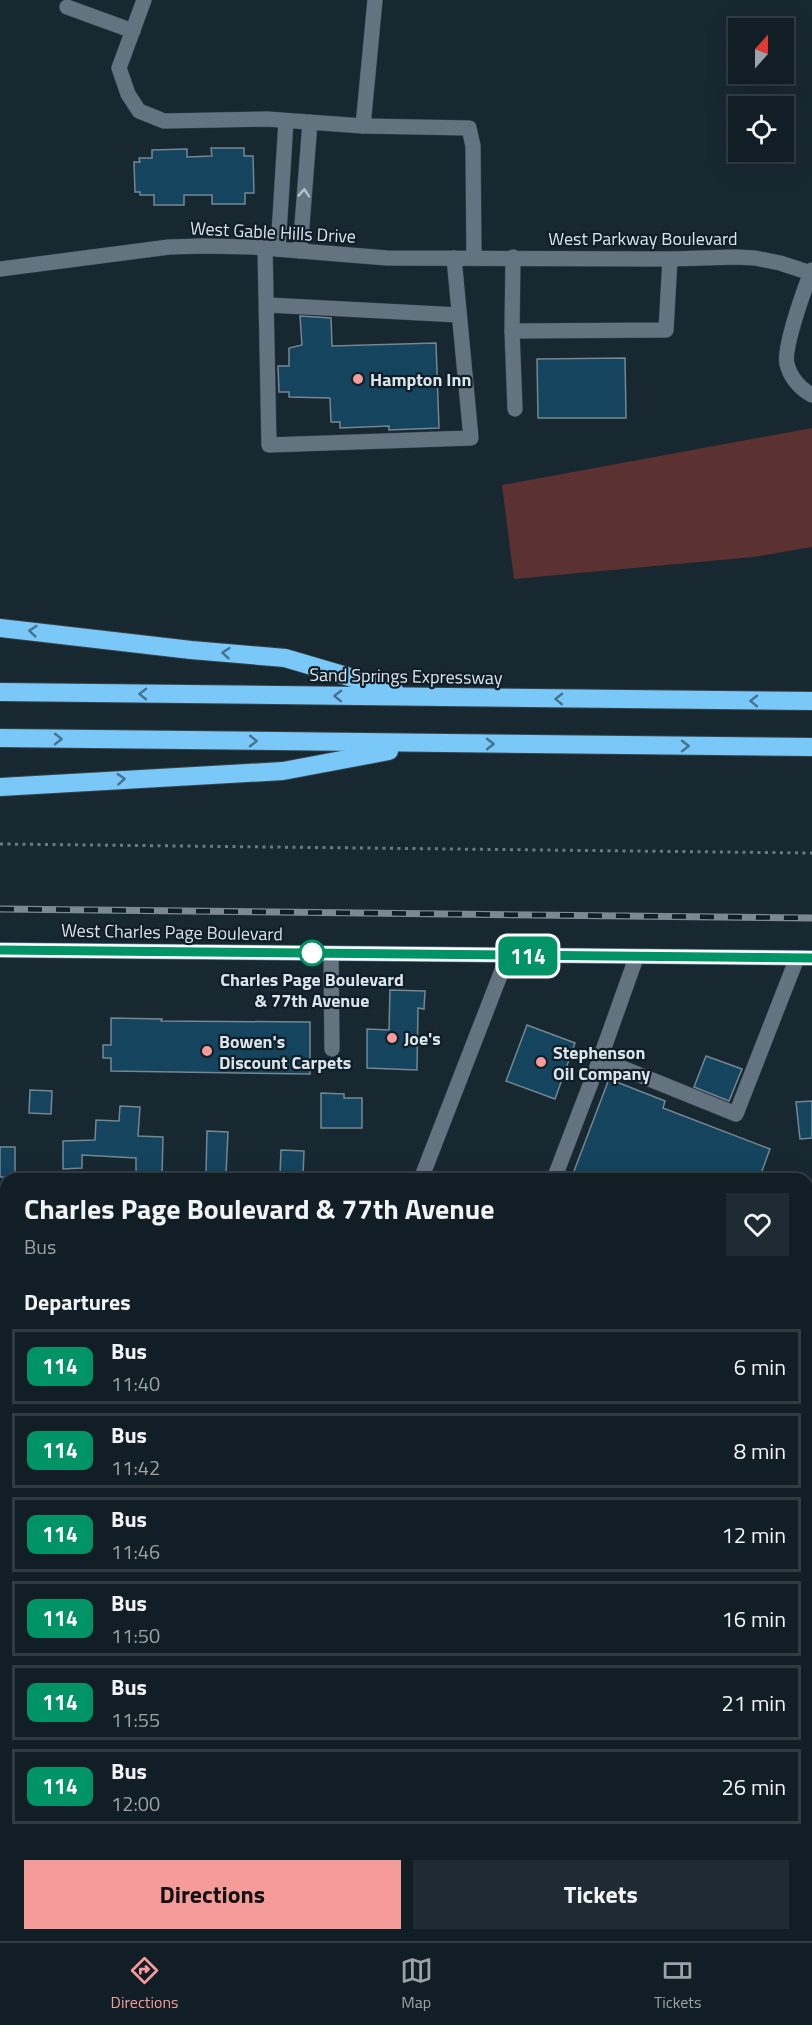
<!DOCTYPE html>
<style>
body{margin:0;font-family:"Titillium Web",sans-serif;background:#1f2b32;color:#f1f3f6;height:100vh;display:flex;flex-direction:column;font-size:22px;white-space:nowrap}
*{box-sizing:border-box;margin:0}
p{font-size:20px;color:#9ca2a7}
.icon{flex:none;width:33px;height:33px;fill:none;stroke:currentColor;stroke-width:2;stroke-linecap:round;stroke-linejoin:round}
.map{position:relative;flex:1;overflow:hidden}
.sheet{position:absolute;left:0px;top:1173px;width:813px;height:768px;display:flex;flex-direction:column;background:#121e25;border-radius:18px 18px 0 0;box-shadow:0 6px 24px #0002,0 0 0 2px #313c42}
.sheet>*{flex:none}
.badge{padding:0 12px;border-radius:9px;font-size:21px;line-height:39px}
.needle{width:39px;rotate:21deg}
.tools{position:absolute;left:728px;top:18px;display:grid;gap:12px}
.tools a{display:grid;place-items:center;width:66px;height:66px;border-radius:0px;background:#121e25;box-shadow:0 6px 24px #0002,0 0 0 2px #313c42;font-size:30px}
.map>.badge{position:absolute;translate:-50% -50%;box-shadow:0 0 0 3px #fff}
h2{padding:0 24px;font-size:22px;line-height:54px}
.round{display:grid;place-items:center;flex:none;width:63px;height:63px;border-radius:0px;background:#1f2b32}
.head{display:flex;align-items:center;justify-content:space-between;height:102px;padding:0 24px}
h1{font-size:28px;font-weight:700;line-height:45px}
.action{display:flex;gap:12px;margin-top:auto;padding:12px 24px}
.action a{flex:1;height:69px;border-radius:0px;background:#f59b9a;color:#111;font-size:24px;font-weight:700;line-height:69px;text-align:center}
.action a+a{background:#1f2b32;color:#f1f3f6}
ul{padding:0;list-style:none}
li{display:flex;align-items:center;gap:18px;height:75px;margin:0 12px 9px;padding:0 12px;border:3px solid #313c42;border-radius:0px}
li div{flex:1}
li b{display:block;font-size:22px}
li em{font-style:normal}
li .badge{min-width:66px;font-weight:700;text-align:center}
.dock{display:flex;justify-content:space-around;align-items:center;height:84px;border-top:2px solid #313c42;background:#121e25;font-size:16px;color:#9ca2a7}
.dock a{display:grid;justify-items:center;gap:3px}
.dock .selected{color:#f59b9a}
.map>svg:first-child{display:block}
</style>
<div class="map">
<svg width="812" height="1941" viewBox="0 0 812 1941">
<rect width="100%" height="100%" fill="#182831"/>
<!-- green -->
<path fill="#5b3131" d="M812,428V547L753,557L514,579L502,485Z"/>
<!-- building -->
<g fill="#14445e" stroke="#748691" stroke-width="1.5">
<path d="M211,148H244V156H253L254,193H245V204H212V195H184V205H154V195H140V192H135L134,162H140L139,158H152V150L187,149V157L212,156Z"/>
<path d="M300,316L331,318L332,346L436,343L439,428L389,430V426L340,428V422H331L330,398L289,397V392H279L278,366H289V348L302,345Z"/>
<path d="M625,358L626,418H538L537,359Z"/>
<path d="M390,990L425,991L424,1009L418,1008L417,1070L367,1068V1029L389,1030Z"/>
<path d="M111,1018L162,1019L161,1021L310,1022V1074L111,1071V1058H103V1045H111Z"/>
<path d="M527,1025L575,1043L555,1099L506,1081Z"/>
<path d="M706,1056L742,1069L729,1101L694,1087Z"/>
<path d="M609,1079L665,1101L663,1108L770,1149L759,1179H571Z"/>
<path d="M30,1090L52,1091L51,1114L29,1113Z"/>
<path d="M321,1093L344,1094V1098H362V1128H321Z"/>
<path d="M812,1101V1138L800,1139L796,1102Z"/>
<path d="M120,1106L140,1107L138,1136L163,1137L162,1177L136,1176V1158L82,1155V1168L63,1169V1141L95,1140L96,1120L119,1121Z"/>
<path d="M207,1131L228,1132L226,1175L206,1174Z"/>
<rect x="0" y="1147" width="15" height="30"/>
<path d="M281,1150L304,1151L303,1176H301L300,1179H282L283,1175H280Z"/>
</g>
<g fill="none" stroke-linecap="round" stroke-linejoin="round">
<defs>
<g id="minor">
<path d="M144,0L119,68L128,94L139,111L164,121L267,119L363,126L375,0"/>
<path d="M67,7L133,31"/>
<path d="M363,126L469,128L473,146L474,258"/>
<path d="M265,248L269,445L471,438L454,258"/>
<path d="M278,249L286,121"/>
<path d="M300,251L310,122"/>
<path d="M513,257L512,331L515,409"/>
<path d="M0,269L169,247L204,246L252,247L387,258L670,259L736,257L755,258L780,263L811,273"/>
<path d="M812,270C805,287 783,348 787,364C790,377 800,389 812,395"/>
<path d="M268,305L459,315"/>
<path d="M512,331L666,330L670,259"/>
<path d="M331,954L332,1049"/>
<path d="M636,958L600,1059L736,1114L797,958"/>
<path d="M421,1179L508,955"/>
<path d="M554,1179L600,1059"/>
<path d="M0,1211L6,1212"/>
<path d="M0,1368L6,1370"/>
<path d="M0,1763L6,1765"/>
<path d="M452,1935L468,1941"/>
<path d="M128,1941L130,1935"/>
<path d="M541,1941L544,1935"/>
</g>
<path id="major" d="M0,950L812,958"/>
<g id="highway">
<path d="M0,628L191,650L285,658L394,690"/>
<path d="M0,692L812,701"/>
<path d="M0,738L812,747"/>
<path d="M0,787L283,771L389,751"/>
</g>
</defs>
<!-- minor casing -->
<use href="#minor" stroke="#37434b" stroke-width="16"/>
<!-- major casing -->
<use href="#major" stroke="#37434b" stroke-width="16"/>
<!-- highway casing -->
<use href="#highway" stroke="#37434b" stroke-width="20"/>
<!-- path -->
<path stroke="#6b7981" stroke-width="3" stroke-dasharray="3 4.5" stroke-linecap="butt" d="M0,844L812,853"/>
<!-- minor -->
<use href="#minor" stroke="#637480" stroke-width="15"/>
<!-- major -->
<use href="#major" stroke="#71a6c7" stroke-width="15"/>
<!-- highway -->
<use href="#highway" stroke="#7ac8f7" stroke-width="18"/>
<defs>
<path id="rail" d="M0,909L812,918"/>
</defs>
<!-- rail casing -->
<use href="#rail" stroke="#7c8991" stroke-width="7"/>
<!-- rail -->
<use href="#rail" stroke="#0f1e27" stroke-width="4.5" stroke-dasharray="14" stroke-linecap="butt"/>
</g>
<!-- one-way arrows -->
<defs><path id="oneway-chevron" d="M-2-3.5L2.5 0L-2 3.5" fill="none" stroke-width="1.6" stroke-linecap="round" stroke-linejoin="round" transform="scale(1.5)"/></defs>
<use stroke="#b6c2cb" href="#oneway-chevron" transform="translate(304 193) rotate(-86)"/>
<g stroke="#44738f">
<use href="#oneway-chevron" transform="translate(33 631) rotate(-174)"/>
<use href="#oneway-chevron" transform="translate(226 653) rotate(-175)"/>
<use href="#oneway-chevron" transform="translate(143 694) rotate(-179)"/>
<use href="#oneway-chevron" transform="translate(338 696) rotate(-179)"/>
<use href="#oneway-chevron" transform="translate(559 699) rotate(-179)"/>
<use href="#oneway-chevron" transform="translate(754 701) rotate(-179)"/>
<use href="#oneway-chevron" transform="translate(58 739) rotate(1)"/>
<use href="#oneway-chevron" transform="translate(253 741) rotate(1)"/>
<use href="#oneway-chevron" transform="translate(490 744)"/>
<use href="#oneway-chevron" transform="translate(685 746)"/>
<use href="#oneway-chevron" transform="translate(121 779) rotate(-4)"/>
</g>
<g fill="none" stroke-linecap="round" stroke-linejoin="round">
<defs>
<path id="line" d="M0,950L812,958"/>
</defs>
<!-- line casing -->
<use href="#line" stroke="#fff" stroke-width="14"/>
<!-- line -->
<use href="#line" stroke="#009365" stroke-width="9"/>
</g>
<!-- markers -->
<g fill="#f59b9a" stroke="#0f1e27" stroke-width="2">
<circle cx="358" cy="379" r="6"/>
<circle cx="392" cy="1038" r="6"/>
<circle cx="207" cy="1051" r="6"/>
<circle cx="541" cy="1062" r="6"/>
</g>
<circle fill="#fff" stroke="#009365" stroke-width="3" cx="312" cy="953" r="12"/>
<g text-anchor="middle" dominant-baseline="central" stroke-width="4.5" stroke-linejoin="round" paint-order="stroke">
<!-- street labels -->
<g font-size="18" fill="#dae4eb" stroke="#0f1e27">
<text transform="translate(273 232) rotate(3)">West Gable Hills Drive</text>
<text x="643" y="238">West Parkway Boulevard</text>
<text transform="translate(406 676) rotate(1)">Sand Springs Expressway</text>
<text transform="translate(172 932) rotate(1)">West Charles Page Boulevard</text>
</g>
<!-- poi labels -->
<g font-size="18" font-weight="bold" fill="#dae4eb" stroke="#0f1e27" text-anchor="start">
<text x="370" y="379">Hampton Inn</text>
<text x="404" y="1038">Joe's</text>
<text x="219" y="1041">Bowen's<tspan x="219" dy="21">Discount Carpets</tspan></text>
<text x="553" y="1052">Stephenson<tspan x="553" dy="21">Oil Company</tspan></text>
</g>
<!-- stop labels -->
<g font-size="18" font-weight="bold" fill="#dae4eb" stroke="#0f1e27">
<text x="312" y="979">Charles Page Boulevard<tspan x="312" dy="21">&amp; 77th Avenue</tspan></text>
</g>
</g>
</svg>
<div class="tools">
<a><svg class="needle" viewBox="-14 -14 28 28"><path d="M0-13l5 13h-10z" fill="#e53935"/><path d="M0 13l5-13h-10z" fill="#9ca2a7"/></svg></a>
<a><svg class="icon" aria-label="locate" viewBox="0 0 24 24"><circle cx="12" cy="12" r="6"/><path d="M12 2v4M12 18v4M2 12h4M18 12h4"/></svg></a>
</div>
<b class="badge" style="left:528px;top:956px;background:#009365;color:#fff">114</b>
<section class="sheet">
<div class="head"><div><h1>Charles Page Boulevard &amp; 77th Avenue</h1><p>Bus</p></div><a class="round"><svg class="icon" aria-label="heart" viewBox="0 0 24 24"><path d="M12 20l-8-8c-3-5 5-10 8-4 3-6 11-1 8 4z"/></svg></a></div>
<h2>Departures</h2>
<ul>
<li><span class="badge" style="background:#009365;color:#fff">114</span><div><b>Bus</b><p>11:40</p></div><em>6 min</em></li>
<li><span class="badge" style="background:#009365;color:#fff">114</span><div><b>Bus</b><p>11:42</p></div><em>8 min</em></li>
<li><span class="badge" style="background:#009365;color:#fff">114</span><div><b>Bus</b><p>11:46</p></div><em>12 min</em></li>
<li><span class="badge" style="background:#009365;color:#fff">114</span><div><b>Bus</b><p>11:50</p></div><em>16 min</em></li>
<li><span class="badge" style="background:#009365;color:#fff">114</span><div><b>Bus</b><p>11:55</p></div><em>21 min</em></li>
<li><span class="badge" style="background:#009365;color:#fff">114</span><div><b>Bus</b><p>12:00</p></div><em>26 min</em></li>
</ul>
<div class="action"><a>Directions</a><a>Tickets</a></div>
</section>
</div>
<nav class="dock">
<a class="selected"><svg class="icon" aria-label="directions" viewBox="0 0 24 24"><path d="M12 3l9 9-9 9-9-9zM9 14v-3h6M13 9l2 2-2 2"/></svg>Directions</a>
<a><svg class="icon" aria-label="map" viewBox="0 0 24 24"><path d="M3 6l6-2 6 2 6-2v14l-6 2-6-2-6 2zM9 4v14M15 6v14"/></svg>Map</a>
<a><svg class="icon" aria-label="tickets" viewBox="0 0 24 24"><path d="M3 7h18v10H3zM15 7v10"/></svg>Tickets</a>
</nav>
